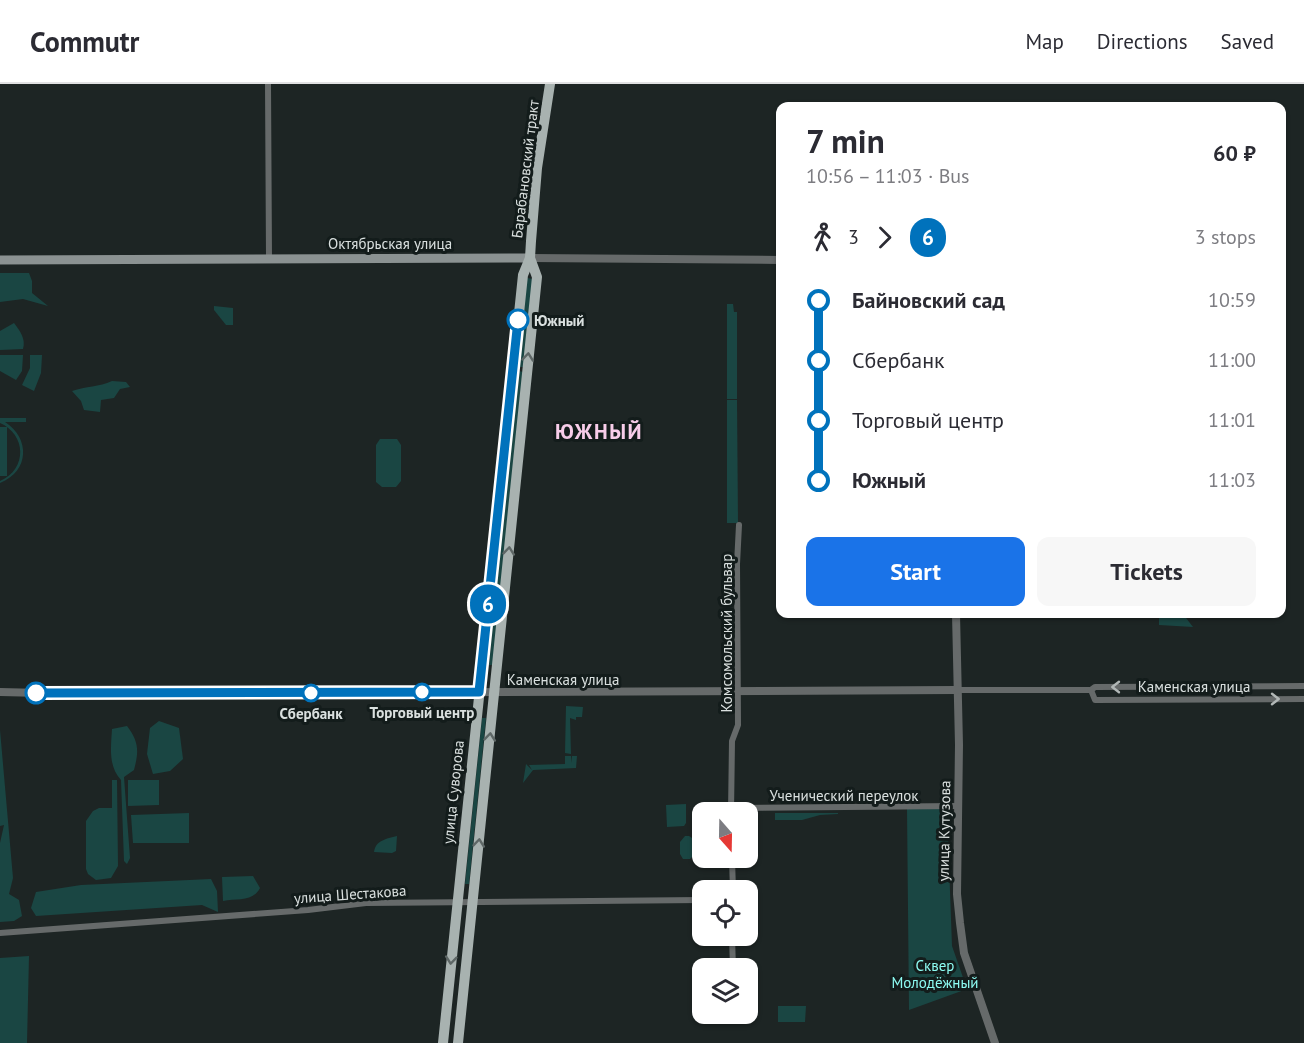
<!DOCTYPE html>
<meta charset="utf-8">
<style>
body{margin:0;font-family:"PT Sans",sans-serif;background:#f7f7f7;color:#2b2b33;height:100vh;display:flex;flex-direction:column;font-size:22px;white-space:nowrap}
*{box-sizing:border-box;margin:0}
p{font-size:20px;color:#7c7c81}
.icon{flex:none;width:33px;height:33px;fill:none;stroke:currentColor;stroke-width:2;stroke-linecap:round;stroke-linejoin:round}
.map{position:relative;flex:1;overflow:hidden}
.details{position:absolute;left:776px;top:18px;width:510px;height:516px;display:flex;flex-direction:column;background:#fff;border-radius:12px;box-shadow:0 2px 4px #0004}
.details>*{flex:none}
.badge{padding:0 12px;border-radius:20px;font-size:21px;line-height:39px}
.needle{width:39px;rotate:160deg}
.fabs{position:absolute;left:692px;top:718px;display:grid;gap:12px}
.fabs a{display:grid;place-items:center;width:66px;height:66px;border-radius:12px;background:#fff;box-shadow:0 2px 4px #0004;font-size:30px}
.map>.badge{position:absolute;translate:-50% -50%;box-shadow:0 0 0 3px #fff}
.legs{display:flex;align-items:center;gap:9px;height:66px;padding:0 30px;font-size:20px}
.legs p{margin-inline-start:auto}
.summary{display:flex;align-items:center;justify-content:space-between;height:102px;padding:0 30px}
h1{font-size:33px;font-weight:800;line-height:45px}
.action{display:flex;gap:12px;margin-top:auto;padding:12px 30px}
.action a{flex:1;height:69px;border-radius:12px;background:#1a73e8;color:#fff;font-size:24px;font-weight:800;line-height:69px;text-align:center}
.action a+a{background:#f7f7f7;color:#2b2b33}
ul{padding:0 30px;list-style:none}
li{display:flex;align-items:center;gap:21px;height:60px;font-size:22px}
li i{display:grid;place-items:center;width:9px;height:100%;margin:0 8px;background:currentColor}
li i::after{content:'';width:15px;height:15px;margin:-8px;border:4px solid;border-radius:50%;background:#fff}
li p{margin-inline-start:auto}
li:first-child i{background:linear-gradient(#0000 50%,currentColor 0)}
li:last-child i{background:linear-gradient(currentColor 50%,#0000 0)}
header{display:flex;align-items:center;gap:36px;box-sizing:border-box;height:84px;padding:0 30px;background:#fff;border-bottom:2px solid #e1e1e2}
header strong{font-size:28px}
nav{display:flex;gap:33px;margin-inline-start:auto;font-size:21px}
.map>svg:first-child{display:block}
</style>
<header>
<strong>Commutr</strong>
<nav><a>Map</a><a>Directions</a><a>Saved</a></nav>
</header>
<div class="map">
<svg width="1304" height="959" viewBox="0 0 1304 959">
<rect width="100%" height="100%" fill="#1d2524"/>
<!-- green -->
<g fill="#1a4643">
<path d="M0,189H29L32,197V209L48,222L23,215L0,218Z"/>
<path d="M527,194L533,195L524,283H518Z"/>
<path d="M727,220H733L734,228H737V315H727Z"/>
<path d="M214,222L233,224V241H226L214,226Z"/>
<path d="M14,239C20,247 26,255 23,265L0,266V247Z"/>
<path d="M0,271H23L22,287L16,296L0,287Z"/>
<path d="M30,271H42L41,289L34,307L22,301L30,284Z"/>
<path d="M519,287L523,288L493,581H489L500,461Z"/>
<path d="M112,297L126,298L130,303L120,305L114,314L101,316L100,328L84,326L81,317L72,307C86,302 99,303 112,297Z"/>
<path d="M727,316H737L738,439H727Z"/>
<path d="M0,334H26V338H5C30,354 30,387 0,399V397C28,385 26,350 0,339Z"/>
<rect x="0" y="343" width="7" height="49"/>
<path d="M380,355H397L401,361V397L396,403H382L376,398V361Z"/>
<path d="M1159,530H1183L1193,543L1159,541Z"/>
<path d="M566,622L583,623L582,633H576V636L570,634L571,670L565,669Z"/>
<path d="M482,634H486L469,800H465Z"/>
<path d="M159,637L179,644L183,675L170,687L153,690L147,670L150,644Z"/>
<path d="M127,642C139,658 139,667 134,686L124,693L130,774L127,780L124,777L121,696C108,682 111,663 112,645Z"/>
<path d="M0,646L13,794L9,810L19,816L22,832L14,837L0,838V759L4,741L0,742Z"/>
<path d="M565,672H571V679L572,672H577L576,684L533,686L523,699L526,680L532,686L529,681L565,680Z"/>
<path d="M112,696H117L118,782L111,794L96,796L88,790L86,785V737L93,727L99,724H112Z"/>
<path d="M128,696H159V721L128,722Z"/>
<path d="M686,720V739L684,742L667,743L666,721Z"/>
<path d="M907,725H947L952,862L967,905L909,926Z"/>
<path d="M189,729V759H133L131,731Z"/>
<path d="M775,729H838V730L820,731L802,736H775Z"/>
<path d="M397,752L396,767L392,769L374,768C376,756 386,755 397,752Z"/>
<path d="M685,752H689L695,756L696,769L690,775H683L680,770V758Z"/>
<path d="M253,792L260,804C253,818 237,814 223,817L222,793Z"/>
<path d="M211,795L217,807L218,828L202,821L36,832L31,824L36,808L81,801Z"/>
<path d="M29,872L27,959H0V874Z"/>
<path d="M778,922H806L805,938H778Z"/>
</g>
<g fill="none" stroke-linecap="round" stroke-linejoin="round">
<!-- minor -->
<g stroke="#666a6a" stroke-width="6">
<path d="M268,0L269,174"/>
<path d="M957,606H1091L1095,603L1304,602"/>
<path d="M1091,606L1095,616L1304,615"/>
<path d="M731,724L958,722"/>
<path d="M731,729L732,657L738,641L737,480L739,441"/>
<path d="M732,774L733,807"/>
<path d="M0,849L308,826L366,819L702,816"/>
<path d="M732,852L733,885"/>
</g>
<!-- tertiary -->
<g stroke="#666a6a" stroke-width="8">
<path d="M530,174L780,176"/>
<path d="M956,530L959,661L957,810L960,839L964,869L995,959"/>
<path d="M0,608L84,610L957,606"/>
</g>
<!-- secondary -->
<path stroke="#8b9292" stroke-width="9" d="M0,176L530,174"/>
<!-- primary -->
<g stroke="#a8b2b0" stroke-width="10">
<path d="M443,959L523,191L530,174"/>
<path d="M458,959L537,193L530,174L531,157L537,84L550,0"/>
</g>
</g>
<!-- one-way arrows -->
<defs><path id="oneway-chevron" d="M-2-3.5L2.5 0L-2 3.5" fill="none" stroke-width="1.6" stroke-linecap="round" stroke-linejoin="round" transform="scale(1.5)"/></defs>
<g stroke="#5e6766">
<use href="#oneway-chevron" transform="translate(528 273) rotate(-84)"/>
<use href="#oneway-chevron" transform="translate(509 467) rotate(-84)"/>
<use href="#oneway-chevron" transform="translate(490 653) rotate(-84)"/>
<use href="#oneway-chevron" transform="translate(479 759) rotate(-84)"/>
<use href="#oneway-chevron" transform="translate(451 876) rotate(96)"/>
</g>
<g stroke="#b1b7b6">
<use href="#oneway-chevron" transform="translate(1116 603) rotate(180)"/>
<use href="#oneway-chevron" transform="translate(1275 615)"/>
</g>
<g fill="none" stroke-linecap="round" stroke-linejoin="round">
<defs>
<path id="line-1" d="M36,609L479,608L518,236"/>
</defs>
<!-- line-1 casing -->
<use href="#line-1" stroke="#fff" stroke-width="14"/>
<!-- line-1 -->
<use href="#line-1" stroke="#0072bc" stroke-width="9"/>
</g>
<!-- markers -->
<g fill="#fff" stroke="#0072bc" stroke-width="3">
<circle cx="518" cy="236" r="10"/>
<circle cx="422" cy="608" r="8"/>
<circle cx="36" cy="609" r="10"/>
<circle cx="311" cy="609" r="8"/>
</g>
<g text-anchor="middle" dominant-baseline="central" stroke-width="6" stroke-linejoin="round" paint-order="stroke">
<!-- street labels -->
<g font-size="15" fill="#dae0df" stroke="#131c1b">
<text transform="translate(525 85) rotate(-83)">Барабановский тракт</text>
<text x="390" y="159">Октябрьская улица</text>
<text transform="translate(726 549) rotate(-90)">Комсомольский бульвар</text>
<text x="563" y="595">Каменская улица</text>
<text x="1194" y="602">Каменская улица</text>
<text transform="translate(453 708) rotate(-84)">улица Суворова</text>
<text x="844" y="711">Ученический переулок</text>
<text transform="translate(944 747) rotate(-89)">улица Кутузова</text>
<text transform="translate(350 810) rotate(-4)">улица Шестакова</text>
</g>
<!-- stop labels -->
<g font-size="15" font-weight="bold" fill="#dae0df" stroke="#131c1b">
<text x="534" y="236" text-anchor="start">Южный</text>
<text x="422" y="628">Торговый центр</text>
<text x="311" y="629">Сбербанк</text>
</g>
<!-- park labels -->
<g font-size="15" fill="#8dfbf2" stroke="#131c1b">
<text x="935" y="881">Сквер<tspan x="935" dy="17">Молодёжный</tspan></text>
</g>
<!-- district labels -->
<g font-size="21" font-weight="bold" letter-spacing="1.5" fill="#f7cde9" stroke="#131c1b">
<text x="599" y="347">ЮЖНЫЙ</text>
</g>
</g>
</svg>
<div class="fabs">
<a><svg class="needle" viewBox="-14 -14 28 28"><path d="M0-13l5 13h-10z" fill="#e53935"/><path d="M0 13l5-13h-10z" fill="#7c7c81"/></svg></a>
<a><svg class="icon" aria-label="locate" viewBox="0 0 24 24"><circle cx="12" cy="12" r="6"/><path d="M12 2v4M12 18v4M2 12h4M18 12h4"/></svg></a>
<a><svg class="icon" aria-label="layers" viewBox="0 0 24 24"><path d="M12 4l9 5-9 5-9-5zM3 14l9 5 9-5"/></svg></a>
</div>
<b class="badge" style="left:488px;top:520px;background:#0072bc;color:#fff">6</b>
<section class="details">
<div class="summary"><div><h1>7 min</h1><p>10:56 – 11:03 · Bus</p></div><b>60 ₽</b></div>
<div class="legs"><svg class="icon" aria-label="walk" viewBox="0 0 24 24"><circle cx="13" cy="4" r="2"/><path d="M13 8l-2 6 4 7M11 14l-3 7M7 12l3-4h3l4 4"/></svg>3<svg class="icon" aria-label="forward" viewBox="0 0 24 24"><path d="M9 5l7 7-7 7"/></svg><b class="badge" style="background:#0072bc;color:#fff">6</b><p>3 stops</p></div>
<ul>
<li><i style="color:#0072bc"></i><b>Байновский сад</b><p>10:59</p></li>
<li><i style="color:#0072bc"></i><span>Сбербанк</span><p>11:00</p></li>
<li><i style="color:#0072bc"></i><span>Торговый центр</span><p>11:01</p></li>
<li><i style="color:#0072bc"></i><b>Южный</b><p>11:03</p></li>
</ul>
<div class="action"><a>Start</a><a>Tickets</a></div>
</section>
</div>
